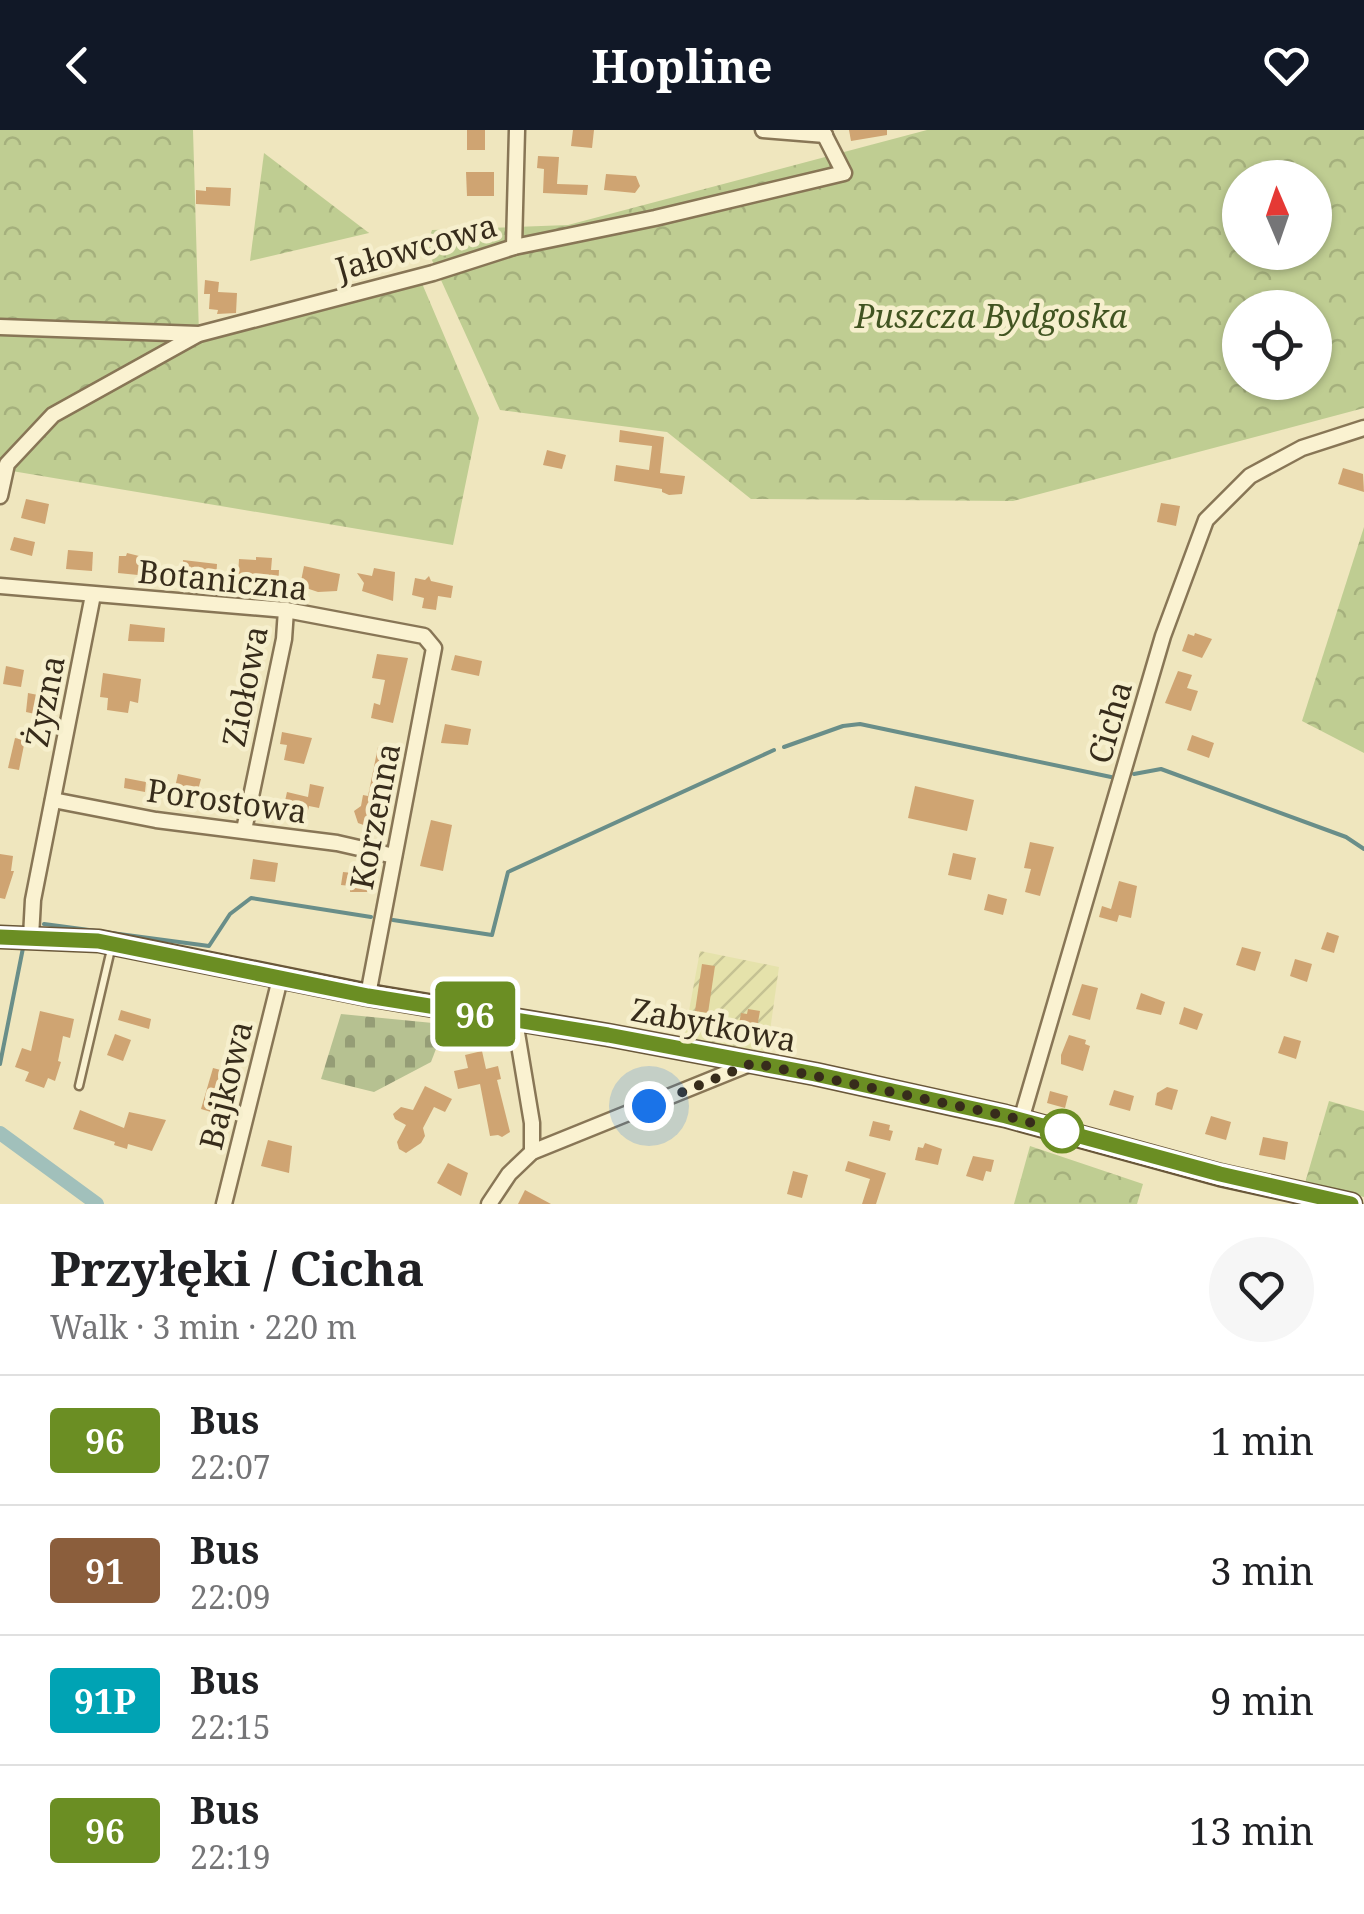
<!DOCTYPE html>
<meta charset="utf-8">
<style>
body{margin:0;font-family:"Noto Serif",serif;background:#f6f6f6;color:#202124;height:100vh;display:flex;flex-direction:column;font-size:38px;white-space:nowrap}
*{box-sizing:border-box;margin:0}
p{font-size:32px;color:#757577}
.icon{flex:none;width:55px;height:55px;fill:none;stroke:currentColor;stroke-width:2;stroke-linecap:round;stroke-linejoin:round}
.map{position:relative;height:1074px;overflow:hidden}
.details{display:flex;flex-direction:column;background:#fff;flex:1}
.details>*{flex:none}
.badge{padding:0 20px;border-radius:8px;font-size:35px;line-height:65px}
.needle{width:65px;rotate:358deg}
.fabs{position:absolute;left:1222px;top:30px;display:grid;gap:20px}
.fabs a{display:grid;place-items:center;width:110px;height:110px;border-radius:50%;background:#fff;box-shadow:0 2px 8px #0004;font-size:50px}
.you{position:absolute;width:50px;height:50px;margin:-25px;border:8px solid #fff;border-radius:50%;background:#1a73e8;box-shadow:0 0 0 15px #1a73e833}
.map>.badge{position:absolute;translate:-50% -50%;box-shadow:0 0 0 5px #fff}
.round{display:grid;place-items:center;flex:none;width:105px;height:105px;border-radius:52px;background:#f6f6f6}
.head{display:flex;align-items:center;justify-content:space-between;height:170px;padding:0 50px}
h1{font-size:48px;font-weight:700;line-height:75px}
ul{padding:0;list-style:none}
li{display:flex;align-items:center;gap:30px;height:130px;padding:0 50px;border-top:2px solid #e0e0e0}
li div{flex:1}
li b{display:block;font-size:38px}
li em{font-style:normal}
li .badge{min-width:110px;font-weight:700;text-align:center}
header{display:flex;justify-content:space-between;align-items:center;height:130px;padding:0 50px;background:#111827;color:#fff;font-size:45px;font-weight:700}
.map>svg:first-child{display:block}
</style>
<header><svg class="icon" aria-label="back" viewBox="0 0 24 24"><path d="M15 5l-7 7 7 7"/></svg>Hopline<svg class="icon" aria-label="heart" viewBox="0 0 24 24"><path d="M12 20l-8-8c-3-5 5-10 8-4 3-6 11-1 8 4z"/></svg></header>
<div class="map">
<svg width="1364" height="1074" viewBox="0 0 1364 1074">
<defs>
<pattern id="farmland-furrows" width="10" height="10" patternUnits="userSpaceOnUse" patternTransform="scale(2.5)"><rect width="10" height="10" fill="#e5e2ab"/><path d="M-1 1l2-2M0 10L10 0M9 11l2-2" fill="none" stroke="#c5c293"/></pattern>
<pattern id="forest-crowns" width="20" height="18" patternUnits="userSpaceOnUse" patternTransform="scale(2.5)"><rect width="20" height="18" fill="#bfcd92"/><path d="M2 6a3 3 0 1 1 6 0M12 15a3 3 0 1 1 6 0" fill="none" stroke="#a5b07d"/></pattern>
<pattern id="cemetery-stones" width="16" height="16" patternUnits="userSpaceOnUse" patternTransform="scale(2.5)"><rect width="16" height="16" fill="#b6c191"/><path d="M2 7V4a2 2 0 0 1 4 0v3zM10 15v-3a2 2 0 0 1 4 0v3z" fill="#959d76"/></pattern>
</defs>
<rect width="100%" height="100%" fill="#efe6be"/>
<!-- farmland -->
<path fill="url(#farmland-furrows)" d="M700,821L779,837L767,922L684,908Z"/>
<!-- forest -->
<g fill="url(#forest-crowns)" fill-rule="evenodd">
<path d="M0,0H193L199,204L421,151L479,288L453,415L0,339Z"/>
<path d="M927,0H1364V278L1013,371L751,369L667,302L500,280L426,117L432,100L568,95ZM1240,48H1315V122H1240ZM1240,178H1315V252H1240Z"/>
<path d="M264,23L369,103L250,131Z"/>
<path d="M1364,397V623L1302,591Z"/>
<path d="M1329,971L1364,981V1067L1305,1053Z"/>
<path d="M1030,1016L1143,1054L1137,1074H1014Z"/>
</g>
<!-- cemetery -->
<path fill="url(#cemetery-stones)" d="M341,884L443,894L444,898L431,932L374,962L321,949Z"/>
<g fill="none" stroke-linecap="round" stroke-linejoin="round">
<!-- stream -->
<g stroke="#698e89" stroke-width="4">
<path d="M784,617L843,596L860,594L1111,647"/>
<path d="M1134,644L1161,639L1346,707L1364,719"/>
<path d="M393,790L492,805L508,742L774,620"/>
<path d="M44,794L209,816L230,784L251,768L371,787"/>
<path d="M0,934L23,818"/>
</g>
<!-- canal -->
<path stroke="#a1c0bb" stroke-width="14" d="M0,1003L97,1074"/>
</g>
<!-- building -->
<g fill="#cfa472">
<rect x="467" y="0" width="18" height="20"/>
<path d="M573,0H594L592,18L571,16Z"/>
<path d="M849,0H887V5L851,11Z"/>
<path d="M538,26L559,27L557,54L588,55L587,65L543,63L544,39L537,38Z"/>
<path d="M466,42H494V66H467Z"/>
<path d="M606,44L636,46L640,56L635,63L604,60Z"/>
<path d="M206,57L231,58L230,76L196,74V60L206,61Z"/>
<path d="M205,150L219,152L218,162L237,163L236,183L217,184L218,180L209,179L210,164H204Z"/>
<path d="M620,300L664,307L660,343L685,346L682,364L669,365L662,362V359L614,351L616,335L649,340L652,316L619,312Z"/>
<path d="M547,320L566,325L562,339L543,335Z"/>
<path d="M1343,338L1363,344L1364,362L1338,354Z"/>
<path d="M26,369L49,374L45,394L21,388Z"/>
<path d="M1161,373L1180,376L1176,396L1157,392Z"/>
<path d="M14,407L35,412L32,426L10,420Z"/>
<path d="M68,420L93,422L92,441L66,439Z"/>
<path d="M127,423L147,428L146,442L138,441V445L118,443L119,426H126Z"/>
<path d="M256,427L272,428L271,440H279L278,459L266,458L267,449L238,447L239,429L256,430Z"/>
<path d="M183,430L217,434L216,449L182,448Z"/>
<path d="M304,436L340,444L337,461L318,462L300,456Z"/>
<path d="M374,438L395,442L393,471L362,461L364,453L357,443L372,446Z"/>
<path d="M429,446L431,451L453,456L451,468L438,466L436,480L422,478L424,468L412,465L415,448L425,450Z"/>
<path d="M130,494L165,498L164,512L128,511Z"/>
<path d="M1195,503L1212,509L1202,528L1182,521L1188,504L1194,506Z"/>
<path d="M377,524L408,528L393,593L371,588L374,573L380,575L385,550L372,548Z"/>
<path d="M455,525L482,531L479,546L451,540Z"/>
<path d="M6,536L24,540L21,557L3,554Z"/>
<path d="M1178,541L1192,545L1187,558L1198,561L1191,581L1165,573Z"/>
<path d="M103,543L141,549L138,573L130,571L128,583L107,580L108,568L100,567Z"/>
<path d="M28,563L48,567L44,586L26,582Z"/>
<path d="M445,594L471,599L468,615L441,613Z"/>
<path d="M282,602L312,608L304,634L284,630L287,615L280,614Z"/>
<path d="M1192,605L1214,613L1209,628L1187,620Z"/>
<path d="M15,608L25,610L19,640L8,638Z"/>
<path d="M378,617L398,622L392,653L385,652L378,696L369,697L358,693L354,681L361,676L363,665L368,666Z"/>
<path d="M178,644L201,649L195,671L173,666Z"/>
<path d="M125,648L146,652L145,662L124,658Z"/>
<path d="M310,654L324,657L319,678L309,676L307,685L283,680L287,662L308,667Z"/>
<path d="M915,656L974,670L967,701L908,688Z"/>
<path d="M431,690L452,695L443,741L420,736Z"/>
<path d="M1030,712L1054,717L1040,766L1025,762L1031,739L1024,738Z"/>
<path d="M953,723L976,728L971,750L948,745Z"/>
<path d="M0,724L13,726L11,741H14L5,769L0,768Z"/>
<path d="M253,729L278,733L275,752L250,749Z"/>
<path d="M353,739L365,741L364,745L372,746L369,762H350L351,756L341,755L343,742L353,743Z"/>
<path d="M1119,751L1137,756L1131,788L1119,785L1117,792L1099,787L1102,776L1111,779Z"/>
<path d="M988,764L1007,769L1003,785L984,780Z"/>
<path d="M1327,802L1339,806L1334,823L1321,819Z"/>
<path d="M1242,817L1261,822L1255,841L1236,835Z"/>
<path d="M1295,829L1312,834L1307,852L1290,846Z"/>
<path d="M702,834L715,836L708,883L695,881Z"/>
<path d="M1082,854L1098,858L1090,890L1072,885Z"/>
<path d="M1141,863L1165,872L1161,885L1136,879Z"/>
<path d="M1184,877L1203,884L1197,900L1179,894Z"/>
<path d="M748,879L760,881L756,903L738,900L741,883L747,884Z"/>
<path d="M121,880L151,889L149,899L118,890Z"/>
<path d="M40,881L74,889L70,908L63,906L58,931L61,932L55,951L48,948L44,958L25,951L29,942L15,937L22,918L31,921Z"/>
<path d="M115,904L131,910L123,931L107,925Z"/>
<path d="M1069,905L1086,910L1085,914L1090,916L1083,941L1061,934V925Z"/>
<path d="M1284,906L1301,911L1296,929L1278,923Z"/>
<path d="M482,921L486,939L498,936L501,949L497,950L510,1002L502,1007L498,1005L490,1006L480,954L458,959L454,941L468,938L465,925Z"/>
<path d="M213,938L228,942L218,984L201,979Z"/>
<path d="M425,956L452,969L445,982L434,977L423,998L425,1006L421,1013L406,1023L399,1019L397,1012L406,995L395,989L393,984L401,977L413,980Z"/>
<path d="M1167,957L1178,960L1172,980L1155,975L1157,963Z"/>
<path d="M1114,960L1134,966L1130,981L1109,975Z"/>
<path d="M1050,961L1068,966L1065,978L1047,973Z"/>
<path d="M80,980L124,998L129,982L166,990L152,1021L128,1014L127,1019L114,1015L115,1012L73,999Z"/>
<path d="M1211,986L1231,992L1226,1010L1205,1004Z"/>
<path d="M873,991L890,995L889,1000L893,1001L890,1011L869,1006Z"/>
<path d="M1263,1007L1288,1012L1285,1030L1259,1025Z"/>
<path d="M268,1010L292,1016L289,1043L261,1036Z"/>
<path d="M925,1013L942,1019L938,1035L915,1030L918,1017L923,1018Z"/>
<path d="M973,1026L994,1030L991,1042L986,1041L983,1051L966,1046Z"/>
<path d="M848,1031L886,1043L876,1074H862L870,1049L845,1041Z"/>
<path d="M448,1033L468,1043L461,1066L437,1053Z"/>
<path d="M793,1041L808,1045L802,1068L787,1064Z"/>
<path d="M525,1060L551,1074H518Z"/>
</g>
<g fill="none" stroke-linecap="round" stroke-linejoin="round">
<defs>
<path id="lane" d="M79,956L112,815"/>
<g id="street">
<path d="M763,0L825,5"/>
<path d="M514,117L517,0"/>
<path d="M0,197L199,204L433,143L514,117L655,88L844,43L822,0"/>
<path d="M0,366L7,334L53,285L197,205"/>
<path d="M0,456L286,480L424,506L434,518L368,865"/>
<path d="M53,670L156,690L337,713L394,726"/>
<path d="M244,700L284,509L286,480"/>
<path d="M31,807L33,770L93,465"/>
<path d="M515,891L532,993V1022"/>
<path d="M1021,990L1163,506L1206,390L1250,346L1302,318L1364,298"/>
<path d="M224,1074L280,849"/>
<path d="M489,1074L509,1044L532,1022L752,933"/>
</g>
<path id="secondary" d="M0,807L99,811L368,865L608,905L815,944L1005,986L1220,1045L1351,1074"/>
</defs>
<!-- lane casing -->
<use href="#lane" stroke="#887656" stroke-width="11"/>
<!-- street casing -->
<use href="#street" stroke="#887656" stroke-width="19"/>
<!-- secondary casing -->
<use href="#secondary" stroke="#695739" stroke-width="25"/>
<!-- lane -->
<use href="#lane" stroke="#faf2d1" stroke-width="6"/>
<!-- street -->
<use href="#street" stroke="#faf2d1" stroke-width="14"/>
<!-- secondary -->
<use href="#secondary" stroke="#faf2d1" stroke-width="20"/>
</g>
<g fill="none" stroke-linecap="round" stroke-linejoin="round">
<defs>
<path id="line" d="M0,807L98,811L368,866L608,905L815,944L1006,986L1220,1044L1351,1074"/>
</defs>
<!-- line casing -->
<use href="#line" stroke="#fff" stroke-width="22"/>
<!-- line -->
<use href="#line" stroke="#6b8e23" stroke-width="15"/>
<!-- walk -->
<path stroke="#372c1b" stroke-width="10" stroke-dasharray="0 18" d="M649,976L753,933L1006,986L1062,1001"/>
</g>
<!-- markers -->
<circle fill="#fff" stroke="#6b8e23" stroke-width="5" cx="1062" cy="1001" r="20"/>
<g text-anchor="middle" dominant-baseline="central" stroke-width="9" stroke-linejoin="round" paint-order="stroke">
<!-- street labels -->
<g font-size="32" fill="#372c1b" stroke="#f6efcd">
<text transform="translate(416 116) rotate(-16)">Jałowcowa</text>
<text transform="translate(223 449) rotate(6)">Botaniczna</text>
<text transform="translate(244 556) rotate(-79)">Ziołowa</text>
<text transform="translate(44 571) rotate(-79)">Żyzna</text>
<text transform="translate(1109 592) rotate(-74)">Cicha</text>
<text transform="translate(227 670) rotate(8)">Porostowa</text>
<text transform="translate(374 686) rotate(-79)">Korzenna</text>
<text transform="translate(714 894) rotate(11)">Zabytkowa</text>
<text transform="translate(225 955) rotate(-76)">Bajkowa</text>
</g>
<!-- park labels -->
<g font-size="32" font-style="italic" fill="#415421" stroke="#f6efcd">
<text x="991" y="185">Puszcza Bydgoska</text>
</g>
</g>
</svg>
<div class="fabs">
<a><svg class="needle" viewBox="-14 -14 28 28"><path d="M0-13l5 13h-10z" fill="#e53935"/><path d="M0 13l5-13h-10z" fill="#757577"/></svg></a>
<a><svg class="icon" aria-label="locate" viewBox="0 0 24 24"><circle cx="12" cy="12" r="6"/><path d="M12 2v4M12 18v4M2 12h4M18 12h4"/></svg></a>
</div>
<div class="you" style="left:649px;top:976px"></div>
<b class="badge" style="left:475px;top:884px;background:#6b8e23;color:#fff">96</b>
</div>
<section class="details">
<div class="head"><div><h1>Przyłęki / Cicha</h1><p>Walk · 3 min · 220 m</p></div><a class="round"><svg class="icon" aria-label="heart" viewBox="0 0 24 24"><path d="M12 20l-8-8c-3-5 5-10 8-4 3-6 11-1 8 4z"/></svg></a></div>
<ul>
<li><span class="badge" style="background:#6b8e23;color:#fff">96</span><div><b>Bus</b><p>22:07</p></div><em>1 min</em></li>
<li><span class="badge" style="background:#8b5e3c;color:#fff">91</span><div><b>Bus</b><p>22:09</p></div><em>3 min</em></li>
<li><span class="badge" style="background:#00a3b4;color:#fff">91P</span><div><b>Bus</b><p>22:15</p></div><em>9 min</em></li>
<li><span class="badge" style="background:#6b8e23;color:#fff">96</span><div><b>Bus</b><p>22:19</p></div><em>13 min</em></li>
</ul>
</section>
